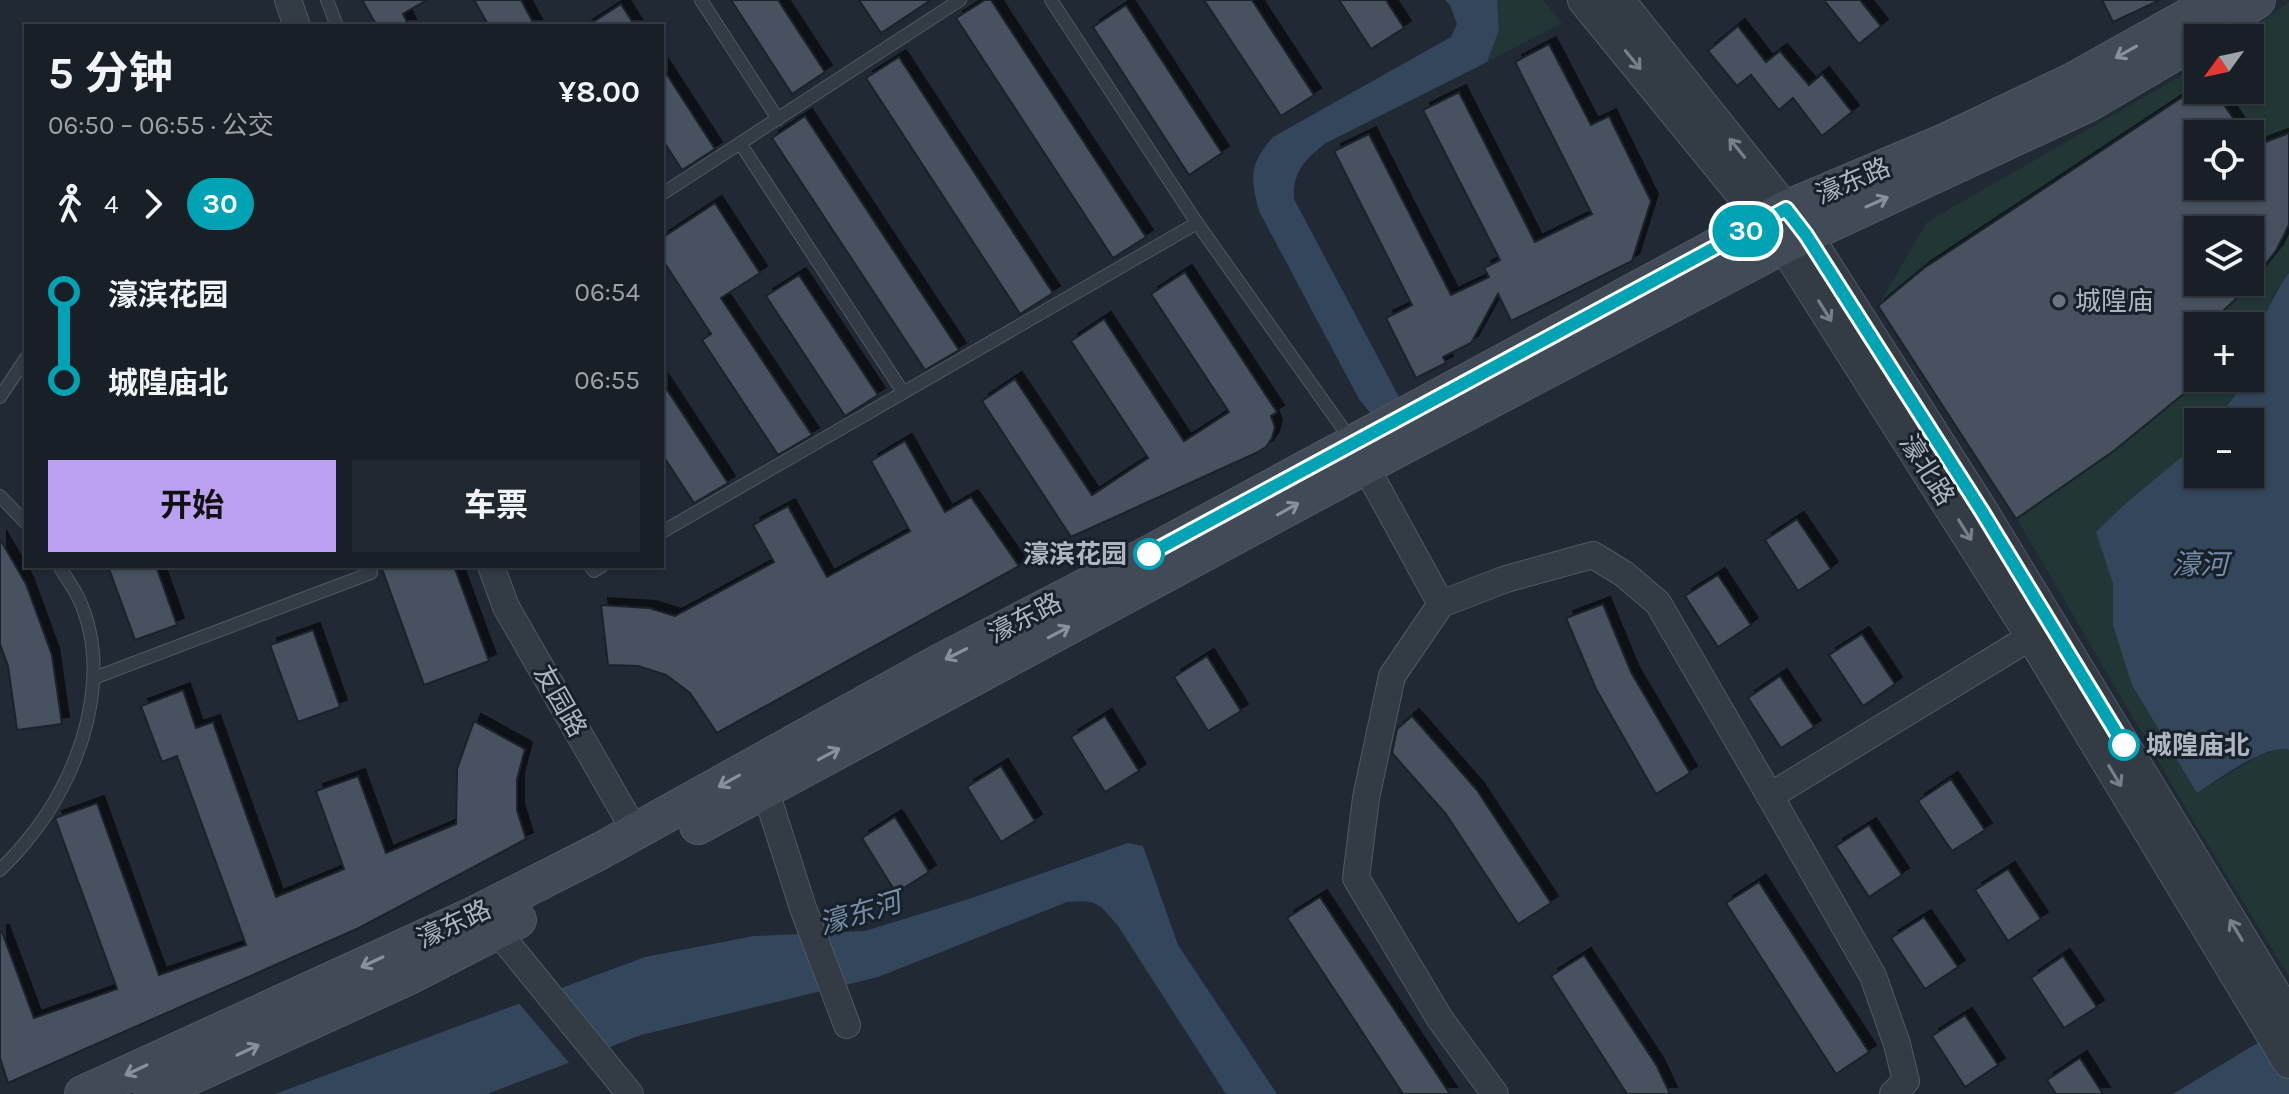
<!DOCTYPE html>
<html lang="zh">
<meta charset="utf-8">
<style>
body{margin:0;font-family:Karla,"Noto Sans SC",sans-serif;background:#21272f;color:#f1f3f6;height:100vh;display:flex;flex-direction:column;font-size:30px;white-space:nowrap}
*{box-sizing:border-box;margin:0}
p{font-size:26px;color:#9fa2a7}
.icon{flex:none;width:44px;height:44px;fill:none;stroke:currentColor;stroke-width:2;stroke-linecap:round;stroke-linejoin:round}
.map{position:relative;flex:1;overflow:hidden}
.side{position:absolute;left:24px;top:24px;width:640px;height:544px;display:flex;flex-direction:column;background:#181f27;border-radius:0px;box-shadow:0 2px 6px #0004,0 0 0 2px #363d44}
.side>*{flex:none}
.badge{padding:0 16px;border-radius:26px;font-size:28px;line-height:52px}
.needle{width:52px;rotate:237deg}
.fabs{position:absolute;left:2184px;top:24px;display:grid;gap:16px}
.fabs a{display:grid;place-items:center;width:80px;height:80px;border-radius:0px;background:#181f27;box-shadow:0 2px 6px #0004,0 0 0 2px #363d44;font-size:40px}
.map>.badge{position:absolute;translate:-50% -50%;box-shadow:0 0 0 4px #fff}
.legs{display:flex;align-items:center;gap:12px;height:88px;padding:0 24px;font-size:26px}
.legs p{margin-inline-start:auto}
.headline{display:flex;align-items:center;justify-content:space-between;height:136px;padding:0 24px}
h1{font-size:44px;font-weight:700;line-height:60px}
.cta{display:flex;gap:16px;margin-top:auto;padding:16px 24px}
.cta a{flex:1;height:92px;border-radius:0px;background:#bca0f2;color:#111;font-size:32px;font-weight:700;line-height:92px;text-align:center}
.cta a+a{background:#21272f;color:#f1f3f6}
ul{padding:0 24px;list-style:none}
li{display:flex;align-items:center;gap:28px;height:88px;font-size:30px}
li i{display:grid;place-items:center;width:12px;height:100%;margin:0 10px;background:currentColor}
li i::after{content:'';width:20px;height:20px;margin:-10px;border:6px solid;border-radius:50%;background:#181f27}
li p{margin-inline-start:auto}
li:first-child i{background:linear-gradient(#0000 50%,currentColor 0)}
li:last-child i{background:linear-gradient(currentColor 50%,#0000 0)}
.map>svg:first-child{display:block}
</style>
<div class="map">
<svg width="2289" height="1094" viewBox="0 0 2289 1094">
<defs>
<filter id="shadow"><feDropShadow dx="7" dy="-7" stdDeviation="0" flood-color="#0009"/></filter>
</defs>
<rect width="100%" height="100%" fill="#202934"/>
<!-- green -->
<g fill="#223636" fill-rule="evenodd">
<path d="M1497,0H1543L1562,23L1487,62L1499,30Z"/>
<path d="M2289,2V273L2273,295L2250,364V326H2198V378H2245L2243,386L2215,422H2198V443L2125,504L2097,532L2113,584V625L2197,793L2257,757L2282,747L2289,750V976L2194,822L2024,531L1878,306L1927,222L2198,66V90H2250V38H2238ZM2198,134H2250V186H2198ZM2198,230H2250V282H2198Z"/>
</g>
<!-- water -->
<g fill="#34465b">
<path d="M1445,0H1497L1499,30L1487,62L1326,143C1306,158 1292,172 1294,199L1399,397L1370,413L1359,399L1259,211C1250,176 1249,165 1273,137L1451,37L1457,24L1450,5Z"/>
<path d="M2289,273V750C2268,742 2216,781 2197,793L2132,685L2113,625V584L2096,532L2125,504L2198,443V474H2250V422H2215L2242,386L2245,378H2250C2250,344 2269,300 2289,273Z"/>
<path d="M1128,843L1143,846L1178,945L1277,1094H1226L1118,926C1100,904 1097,899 1067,902L878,977L641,1035L487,1094H275L645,957L754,936L865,931L972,898Z"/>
<path d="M2289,1024V1094H2173Z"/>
</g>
<!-- pier -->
<path fill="#202934" d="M558,984L611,1050L572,1066L516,1000Z"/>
<!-- building -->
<g fill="#46515e" stroke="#1a222b" stroke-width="2" fill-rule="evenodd" filter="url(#shadow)">
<path d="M362,0H427L403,14L409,26H377Z"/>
<path d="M474,0H521L535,26H489Z"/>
<path d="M731,0H778L825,72L792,94Z"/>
<path d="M859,0H931L881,33Z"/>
<path d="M985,0H991L1146,237L1113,258L956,18Z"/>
<path d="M1204,0H1252L1314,95L1281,116Z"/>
<path d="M1339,0H1386L1404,28L1371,49Z"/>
<path d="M1824,0H1860L1881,26L1859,44Z"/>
<path d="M2102,0H2160L2113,22Z"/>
<path d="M621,4L635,26H587Z"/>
<path d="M1126,5L1222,153L1189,175L1093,27Z"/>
<path d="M1738,26L1766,62L1780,51L1809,85L1822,74L1852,112L1822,136L1793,98L1779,110L1751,75L1737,86L1708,51Z"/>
<path d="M1549,44L1591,125L1609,116L1651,201L1632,261L1511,321L1498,294L1471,343L1443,357L1446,363L1416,378L1386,318L1412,305L1334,151L1369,134L1451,295L1489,277L1484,268L1500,260L1423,110L1459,92L1535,242L1592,214L1515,62Z"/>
<path d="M899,57L1053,293L1020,314L866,78Z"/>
<path d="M662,67L715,149L682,170L662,139Z"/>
<path d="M2193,90H2214L2244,134H2198V186H2250V148L2289,133V225L2276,251L2251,282H2254L2207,326H2198V382L2115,450L2016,519L1878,306L1924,268ZM2198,230H2250V282H2198Z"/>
<path d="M805,116L959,350L925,370L772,138Z"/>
<path d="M715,203L760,273L721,298L812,435L778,455L702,340L711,334L662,259V238Z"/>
<path d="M1185,272L1277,412L1271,416L1275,427L1272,438L1266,447L1256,453L1071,537L982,401L1015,379L1092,495L1148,458L1071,341L1104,319L1184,441L1229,412L1151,294Z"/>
<path d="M799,275L878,395L845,416L766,296Z"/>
<path d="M662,382L728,483L694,503L662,454Z"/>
<path d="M905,441L945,512L971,497L1019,566L717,733L690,693L666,675L638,666L608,665L601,605L649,608L675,616L774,562L753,525L788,506L827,577L910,531L871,461Z"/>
<path d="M1797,519L1831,569L1798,591L1765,540Z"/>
<path d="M0,539L26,584L52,655L62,724L17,730L8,666L0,644Z"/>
<path d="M108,566H156L177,625L135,640Z"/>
<path d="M381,566H454L489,661L424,685Z"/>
<path d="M1718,575L1751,625L1718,647L1685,596Z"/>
<path d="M1603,604L1631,672L1690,773L1656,794L1596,689L1566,618Z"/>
<path d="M313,630L340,707L298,722L270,645Z"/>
<path d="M1862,634L1895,684L1863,706L1829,655Z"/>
<path d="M1207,656L1241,711L1208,731L1174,677Z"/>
<path d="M1780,676L1814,727L1781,748L1748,698Z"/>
<path d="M183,690L196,728L213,722L276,897L344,869L316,791L358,776L386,853L456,824L457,769L474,721L525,749L517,780V810L526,839L359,928L8,1083L0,1058V932H2L34,1018L117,989L55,818L97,803L159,975L246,945L177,756L162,762L141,706Z"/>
<path d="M1105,716L1139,771L1105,792L1071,737Z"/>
<path d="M1412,716L1477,790L1551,903L1518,924L1446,814L1392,753L1397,729Z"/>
<path d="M1001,766L1035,821L1001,842L967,787Z"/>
<path d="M1951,779L1985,830L1952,851L1918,801Z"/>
<path d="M895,817L929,872L896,893L862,838Z"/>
<path d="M1869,825L1902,875L1869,897L1836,846Z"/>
<path d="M2008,869L2041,919L2008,941L1975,890Z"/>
<path d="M1759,882L1869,1052L1836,1074L1726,903Z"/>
<path d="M1320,897L1450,1094H1403L1287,918Z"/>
<path d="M1924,917L1958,967L1925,989L1891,938Z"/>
<path d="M1584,955L1657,1066L1670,1094H1627L1551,976Z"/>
<path d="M2063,956L2097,1007L2064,1028L2031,978Z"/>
<path d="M1965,1015L1998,1065L1965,1087L1932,1036Z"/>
<path d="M2080,1058L2103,1094H2056L2047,1080Z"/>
</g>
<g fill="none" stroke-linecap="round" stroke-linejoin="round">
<defs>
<g id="service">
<path d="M327,0L337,26"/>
<path d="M701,0L778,119"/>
<path d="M1051,0L1197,223L1351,440"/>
<path d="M740,143L903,392"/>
<path d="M662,194L960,0"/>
<path d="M0,397L26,358"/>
<path d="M0,496L26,523"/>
<path d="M662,532L1197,223"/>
<path d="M590,566L594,571L602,566"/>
<path d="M94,678L371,573"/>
<path d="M0,870C10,860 20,850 29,838C80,776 115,675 78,597C73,587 65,576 59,566"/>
</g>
<g id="minor">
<path d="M288,0L297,26"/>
<path d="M1357,451L1441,604L1392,676L1366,798L1356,878L1440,1019L1495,1094"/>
<path d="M491,566L506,607L636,833"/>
<path d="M1441,604L1506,579L1593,555L1624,574L1658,603L1770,796L2032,636"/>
<path d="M765,789L803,908L847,1025"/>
<path d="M1770,796L1873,976L1897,1044L1906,1081L1893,1094"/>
<path d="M497,931L630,1094"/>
</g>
<g id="tertiary">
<path d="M1584,0L1784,245L2032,636L2289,1062"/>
<path d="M1618,0L1806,235L1981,510L2289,1018"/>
</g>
<g id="secondary">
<path d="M2200,37L2257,0"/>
<path d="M698,826L1365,466L1784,245L2089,103L2179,50"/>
<path d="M83,1094L474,915L602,850L933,666L1149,554L1786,209L1947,141L2071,82L2218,0"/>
<path d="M152,1094L407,977L518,920"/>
</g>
</defs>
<!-- service casing -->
<use href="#service" stroke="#505963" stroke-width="14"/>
<!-- minor casing -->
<use href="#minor" stroke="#505963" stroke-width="28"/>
<!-- tertiary casing -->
<use href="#tertiary" stroke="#505963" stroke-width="34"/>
<!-- secondary casing -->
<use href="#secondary" stroke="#505963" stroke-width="38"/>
<!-- service -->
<use href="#service" stroke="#333b45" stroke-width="12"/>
<!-- minor -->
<use href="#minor" stroke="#333b45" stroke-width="26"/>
<!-- tertiary -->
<use href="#tertiary" stroke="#333b45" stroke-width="32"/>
<!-- secondary -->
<use href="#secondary" stroke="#414b58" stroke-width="36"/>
</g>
<!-- one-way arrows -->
<defs><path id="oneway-shaft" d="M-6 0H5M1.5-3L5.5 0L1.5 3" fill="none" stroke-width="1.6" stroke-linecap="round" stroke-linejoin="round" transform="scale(2)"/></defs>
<g stroke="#87919d">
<use href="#oneway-shaft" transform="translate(2126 52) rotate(151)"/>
<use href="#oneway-shaft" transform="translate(1877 202) rotate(-24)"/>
<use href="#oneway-shaft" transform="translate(1288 509) rotate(-29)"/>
<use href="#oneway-shaft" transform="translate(1059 632) rotate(-28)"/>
<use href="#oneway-shaft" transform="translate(956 654) rotate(153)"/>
<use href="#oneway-shaft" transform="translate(829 754) rotate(-28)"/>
<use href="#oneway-shaft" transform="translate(729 781) rotate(151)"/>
<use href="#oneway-shaft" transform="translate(372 962) rotate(155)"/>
<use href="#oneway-shaft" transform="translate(248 1050) rotate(-25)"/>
<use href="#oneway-shaft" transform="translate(136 1070) rotate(155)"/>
</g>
<g stroke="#767f8a">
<use href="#oneway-shaft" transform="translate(1633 60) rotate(51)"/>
<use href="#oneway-shaft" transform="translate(1737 148) rotate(-129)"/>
<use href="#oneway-shaft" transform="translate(1825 311) rotate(58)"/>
<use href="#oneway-shaft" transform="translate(1965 530) rotate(58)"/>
<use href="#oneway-shaft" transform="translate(2115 776) rotate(59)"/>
<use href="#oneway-shaft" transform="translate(2236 930) rotate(-121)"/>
</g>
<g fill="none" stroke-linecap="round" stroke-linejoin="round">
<defs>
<path id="line-1" d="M1149,554L1786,209L1806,235L1981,510L2124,745"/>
</defs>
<!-- line-1 casing -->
<use href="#line-1" stroke="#fff" stroke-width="18"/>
<!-- line-1 -->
<use href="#line-1" stroke="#00a3b4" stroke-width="12"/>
</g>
<!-- markers -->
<circle fill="#6b7280" stroke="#182029" stroke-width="3" cx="2059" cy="301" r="8"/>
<g fill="#fff" stroke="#00a3b4" stroke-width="4">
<circle cx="1149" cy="554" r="14"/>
<circle cx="2124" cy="745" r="14"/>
</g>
<g text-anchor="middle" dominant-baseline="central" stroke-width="6" stroke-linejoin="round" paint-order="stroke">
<!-- street labels -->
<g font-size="26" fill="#adb6c2" stroke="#182029">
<text transform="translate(1853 181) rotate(-23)">濠东路</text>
<text transform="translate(1927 470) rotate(58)">濠北路</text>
<text transform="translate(1025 618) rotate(-27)">濠东路</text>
<text transform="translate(560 701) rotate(60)">友园路</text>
<text transform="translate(454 924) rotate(-25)">濠东路</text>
</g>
<!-- poi labels -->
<g font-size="26" fill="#adb6c2" stroke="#182029" text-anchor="start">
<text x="2075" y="301">城隍庙</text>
</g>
<!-- stop labels -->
<g font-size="26" font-weight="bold" fill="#adb6c2" stroke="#182029" text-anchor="end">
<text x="1127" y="554">濠滨花园</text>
<text x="2146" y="745" text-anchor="start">城隍庙北</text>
</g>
<!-- water labels -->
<g font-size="28" font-style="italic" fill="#768eaa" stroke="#182029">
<text x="2200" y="564">濠河</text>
<text transform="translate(860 913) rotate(-17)">濠东河</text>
</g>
</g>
</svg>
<div class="fabs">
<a><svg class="needle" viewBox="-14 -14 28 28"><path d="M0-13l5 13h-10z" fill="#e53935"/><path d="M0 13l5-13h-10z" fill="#9fa2a7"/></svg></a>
<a><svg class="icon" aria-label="locate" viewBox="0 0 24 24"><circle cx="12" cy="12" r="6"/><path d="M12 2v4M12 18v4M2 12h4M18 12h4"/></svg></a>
<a><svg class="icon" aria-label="layers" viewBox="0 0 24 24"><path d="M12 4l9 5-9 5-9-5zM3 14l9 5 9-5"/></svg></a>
<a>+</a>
<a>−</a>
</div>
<b class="badge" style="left:1746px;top:231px;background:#00a3b4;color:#fff">30</b>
<section class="side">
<div class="headline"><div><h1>5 分钟</h1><p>06:50 – 06:55 · 公交</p></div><b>¥8.00</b></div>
<div class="legs"><svg class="icon" aria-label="walk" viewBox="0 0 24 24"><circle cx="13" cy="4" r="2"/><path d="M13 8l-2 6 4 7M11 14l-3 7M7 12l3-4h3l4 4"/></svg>4<svg class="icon" aria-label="forward" viewBox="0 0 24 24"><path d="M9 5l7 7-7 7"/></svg><b class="badge" style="background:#00a3b4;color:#fff">30</b></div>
<ul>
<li><i style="color:#00a3b4"></i><b>濠滨花园</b><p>06:54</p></li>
<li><i style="color:#00a3b4"></i><b>城隍庙北</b><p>06:55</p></li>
</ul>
<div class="cta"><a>开始</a><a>车票</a></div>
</section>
</div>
